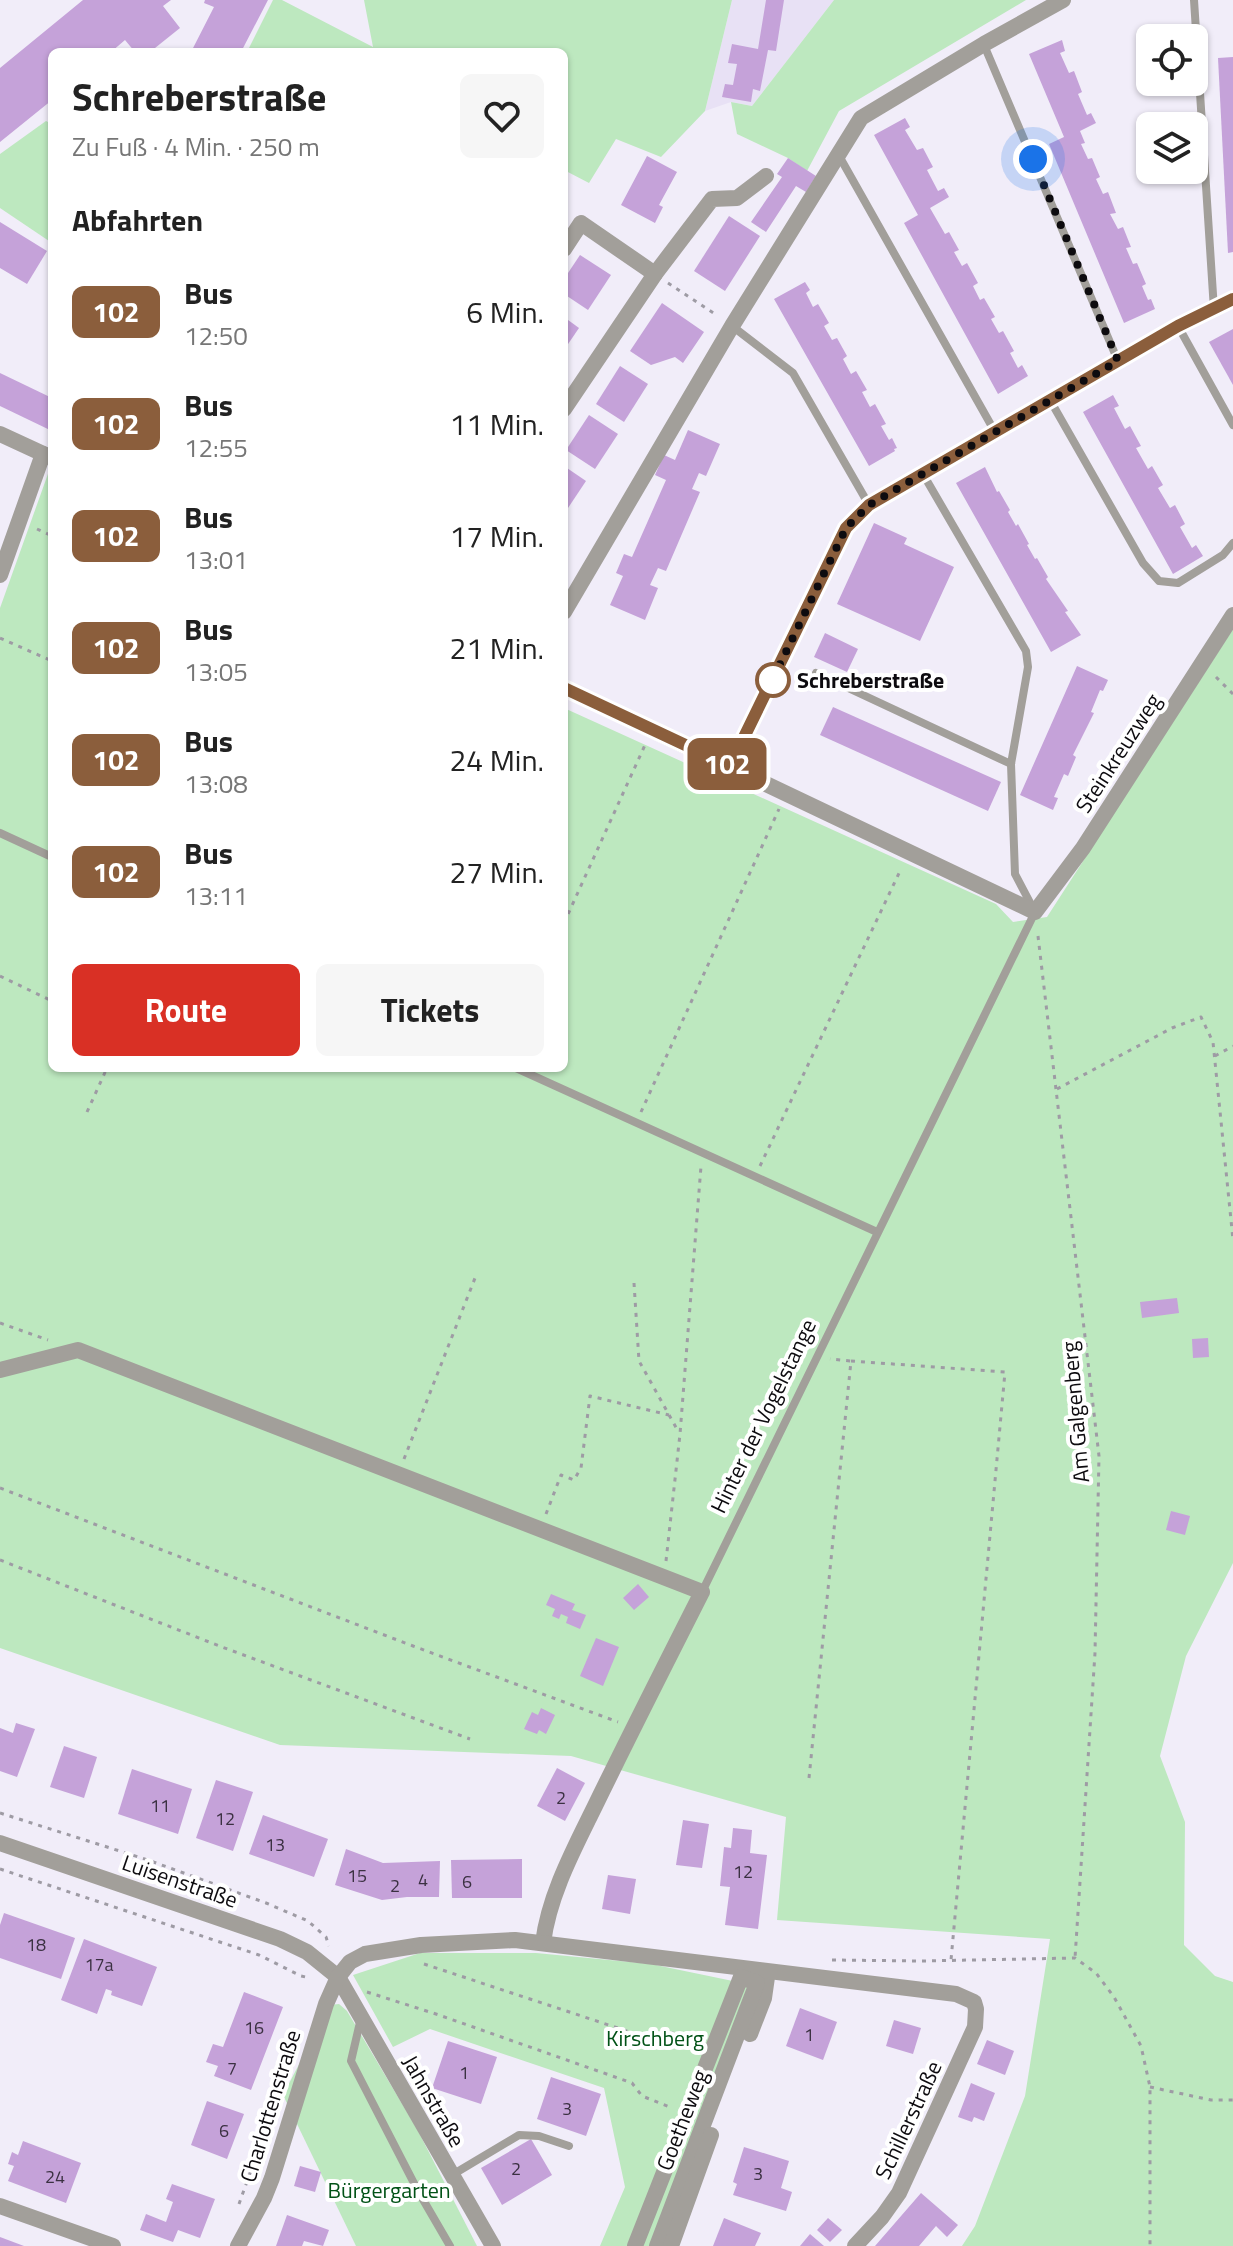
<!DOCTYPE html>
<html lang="de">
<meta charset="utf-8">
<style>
body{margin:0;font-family:"Titillium Web",sans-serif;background:#f6f6f6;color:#222;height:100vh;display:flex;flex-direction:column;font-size:30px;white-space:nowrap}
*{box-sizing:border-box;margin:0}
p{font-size:26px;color:#767676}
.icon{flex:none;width:44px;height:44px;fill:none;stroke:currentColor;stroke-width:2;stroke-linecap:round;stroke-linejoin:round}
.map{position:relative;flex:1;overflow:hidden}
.drawer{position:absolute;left:48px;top:48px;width:520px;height:1024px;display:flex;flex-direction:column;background:#fff;border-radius:12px;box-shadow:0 2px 6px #0004}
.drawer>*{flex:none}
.badge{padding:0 16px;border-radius:12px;font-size:28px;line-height:52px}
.fabs{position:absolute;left:1136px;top:24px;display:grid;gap:16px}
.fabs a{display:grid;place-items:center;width:72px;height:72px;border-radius:12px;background:#fff;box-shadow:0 2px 6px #0004;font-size:40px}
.you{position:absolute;width:40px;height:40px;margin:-20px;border:6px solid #fff;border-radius:50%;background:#1a73e8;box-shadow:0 0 0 12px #1a73e833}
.map>.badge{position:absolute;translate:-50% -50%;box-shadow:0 0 0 4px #fff}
h2{padding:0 24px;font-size:30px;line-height:72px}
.round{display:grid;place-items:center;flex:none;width:84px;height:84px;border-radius:12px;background:#f6f6f6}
.summary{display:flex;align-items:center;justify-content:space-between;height:136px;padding:0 24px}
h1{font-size:38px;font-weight:700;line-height:60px}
.button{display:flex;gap:16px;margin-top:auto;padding:16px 24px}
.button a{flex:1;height:92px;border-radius:12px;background:#d93025;color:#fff;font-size:32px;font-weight:700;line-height:92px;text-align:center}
.button a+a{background:#f6f6f6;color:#222}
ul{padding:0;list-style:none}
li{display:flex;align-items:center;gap:24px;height:112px;padding:0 24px}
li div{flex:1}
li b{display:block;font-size:30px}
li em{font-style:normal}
li .badge{min-width:88px;font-weight:700;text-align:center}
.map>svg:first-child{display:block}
</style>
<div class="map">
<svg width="1233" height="2246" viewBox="0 0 1233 2246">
<rect width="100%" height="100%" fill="#f1edf9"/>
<!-- built -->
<path fill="#e8e1f5" d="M732,0H834L752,106L731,102L705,111Z"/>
<!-- green -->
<g fill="#bde8bf">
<path d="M273,0H282L373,47L364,0H732L705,111L661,157L616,139L589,183L564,170V52H247Z"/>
<path d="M834,0H1026L839,111L807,171L788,158L737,134L731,102L752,106Z"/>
<path d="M46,121L52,124V243L0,208V154Z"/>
<path d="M49,471L52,472V1068H564V708L996,904L1013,922L1047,917L1233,629V1563L1186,1656L1160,1756L1185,1822L1184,1945L1215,1976L1233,1982V2246H962L975,2226L1025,2096L1050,1939L777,1920L786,1817L571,1756L280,1745L0,1648V608Z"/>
<path d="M420,1953H536L651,1964L752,1985L654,2246H600L625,2187L604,2088L430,2029L393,2047L353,1975Z"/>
<path d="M339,2004L347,2011L417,2129L477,2246H356L283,2095L330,2005Z"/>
</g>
<!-- building -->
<g fill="#c5a2d9">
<path d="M83,0H171L163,6L180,28L150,52H135L125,40L111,52H52V100L0,142V68Z"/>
<path d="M205,0H268L241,52H191L214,7L204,3Z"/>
<path d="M766,0H784L776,51L768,50L760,91L753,89L751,102L722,97L725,84L733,85L737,64L728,63L732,44L758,49Z"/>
<path d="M1062,40L1065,51L1060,53L1069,73L1074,71L1082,92L1078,94L1087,115L1091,113L1096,123L1080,131L1085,143L1081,144L1088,159L1092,158L1100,177L1096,179L1103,194L1108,192L1116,213L1110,214L1118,229L1123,227L1131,247L1126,248L1133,264L1137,263L1146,284L1142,286L1148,300L1151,299L1155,309L1124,323L1049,144L1064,137L1029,54Z"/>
<path d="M1233,57V252L1228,253L1218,58Z"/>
<path d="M905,118L910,127L905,130L917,150L923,148L933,167L927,170L938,191L944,188L949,197L930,208L945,234L949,232L959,250L954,252L962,266L967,263L978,283L973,286L980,300L984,298L995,317L991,319L999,333L1003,331L1014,351L1010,353L1018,368L1022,365L1028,376L998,394L904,223L918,215L874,135Z"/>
<path d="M647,156L677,172L659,205L663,207L655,223L621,205Z"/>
<path d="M788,158L816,176L806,192L796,186L766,232L751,222L782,177L777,174Z"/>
<path d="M729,216L760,236L725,291L694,271Z"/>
<path d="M0,222L47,251L27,284L0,268Z"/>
<path d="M580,255L611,275L588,310L564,294V279Z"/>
<path d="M805,282L810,290L806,293L813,307L818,304L829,323L824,326L832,340L837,338L847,356L843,359L851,374L856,371L867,390L862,392L870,407L875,404L886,424L881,426L889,440L892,438L897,448L894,449L895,451L869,466L774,299Z"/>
<path d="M662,303L704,332L683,363L675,357L651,365L630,351Z"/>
<path d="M564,317L579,328L564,350Z"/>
<path d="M1233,329V385L1209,342Z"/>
<path d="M620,366L648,384L624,422L596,404Z"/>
<path d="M0,373L52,398V431L0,406Z"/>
<path d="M1113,395L1119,406L1114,408L1125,429L1130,426L1141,446L1136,448L1148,469L1152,466L1163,485L1158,488L1170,508L1175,505L1185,524L1180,527L1192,548L1196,545L1203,556L1173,574L1083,412Z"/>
<path d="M589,415L618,434L595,469L566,450Z"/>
<path d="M688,430L720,444L706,476L699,473L692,489L700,492L666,571L658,568L650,585L658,588L645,620L610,605L623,576L616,573L624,554L632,557L666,480L655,475L664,455L675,460Z"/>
<path d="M564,466L586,481L564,514Z"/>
<path d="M985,467L997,492L999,491L1010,510L1008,512L1016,526L1018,524L1029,544L1027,545L1035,559L1037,558L1048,577L1046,579L1068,611L1065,612L1081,635L1051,652L956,483Z"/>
<path d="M874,523L907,538L904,544L954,567L920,641L837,604Z"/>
<path d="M825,633L858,649L847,672L814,657Z"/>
<path d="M1077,666L1108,680L1103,691L1100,690L1091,712L1094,713L1073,755L1076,757L1068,776L1064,774L1054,797L1058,798L1053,810L1020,795Z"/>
<path d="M833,707L1001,782L988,811L820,735Z"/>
<path d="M1177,1298L1179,1313L1142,1318L1140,1302Z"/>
<path d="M1208,1338L1209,1357L1193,1358L1192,1339Z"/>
<path d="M1171,1511L1190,1516L1185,1535L1166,1530Z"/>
<path d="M638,1584L649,1597L634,1610L623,1598Z"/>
<path d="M551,1594L575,1604L572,1610L586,1615L580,1629L566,1623L568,1617L561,1614L559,1619L552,1616L555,1609L546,1605Z"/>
<path d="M596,1638L619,1647L603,1686L580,1676Z"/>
<path d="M541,1708L555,1715L546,1734L539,1730L537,1734L524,1729L532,1712L538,1715Z"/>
<path d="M16,1723L35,1729L17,1777L0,1771V1728L13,1733Z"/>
<path d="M64,1746L97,1757L84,1798L50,1787Z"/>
<path d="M557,1768L585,1783L565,1821L537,1806Z"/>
<path d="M132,1769L192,1789L178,1834L118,1814Z"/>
<path d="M216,1780L253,1792L233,1851L196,1838Z"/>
<path d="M263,1815L328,1839L314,1877L249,1854Z"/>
<path d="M683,1820L709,1824L702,1868L676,1865Z"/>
<path d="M733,1828L752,1830L750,1853L767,1855L758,1929L725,1925L730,1887L720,1886L724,1847L731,1848Z"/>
<path d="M346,1849L383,1863L440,1861L439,1897H407L382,1900L335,1885Z"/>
<path d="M522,1859V1898H452L451,1860Z"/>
<path d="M608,1875L636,1879L630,1914L602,1909Z"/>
<path d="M4,1913L75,1938L61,1979L0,1958V1925Z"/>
<path d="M84,1939L157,1967L142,2006L111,1995L112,1991L106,1989L97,2014L61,2000Z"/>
<path d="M244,1992L283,2007L251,2090L214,2076L218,2066L206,2062L213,2044L223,2047Z"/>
<path d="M800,2008L837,2022L823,2060L786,2046Z"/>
<path d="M894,2020L921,2028L913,2054L886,2046Z"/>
<path d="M987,2040L1014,2051L1005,2075L977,2064Z"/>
<path d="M448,2041L497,2057L481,2104L432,2088Z"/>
<path d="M551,2077L601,2094L586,2136L537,2119Z"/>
<path d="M971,2083L995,2093L984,2121L974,2117L972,2122L958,2117Z"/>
<path d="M207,2101L244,2114L227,2159L191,2145Z"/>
<path d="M531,2139L552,2175L502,2205L481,2168Z"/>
<path d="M23,2141L81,2163L66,2203L8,2181L14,2166L8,2164L12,2152L18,2155Z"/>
<path d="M744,2147L789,2161L781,2188L792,2192L786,2211L733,2195L737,2184L733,2182Z"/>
<path d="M300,2166L321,2172L315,2192L294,2186Z"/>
<path d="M172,2184L215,2199L200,2238L178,2230L173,2242L140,2230L146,2214L166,2222L173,2202L166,2199Z"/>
<path d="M921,2193L958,2225L947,2237L936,2226L919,2246H875Z"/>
<path d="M287,2215L329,2230L323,2246L304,2241L302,2246H276Z"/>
<path d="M724,2218L761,2233L755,2246H713Z"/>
<path d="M828,2218L842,2230L830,2242L817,2230Z"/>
<path d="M810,2234L824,2246H800Z"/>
<path d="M0,2237L24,2246H0Z"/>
</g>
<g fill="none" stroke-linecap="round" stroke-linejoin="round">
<!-- path -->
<g stroke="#9e9ba4" stroke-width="3" stroke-dasharray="4 6" stroke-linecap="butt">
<path d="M668,283L718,316"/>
<path d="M37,529L52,536"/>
<path d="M0,638L52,661"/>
<path d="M1216,677L1233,694"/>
<path d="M564,923L645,745"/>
<path d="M1038,936L1099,1456L1095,1653L1075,1958"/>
<path d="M0,976L52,1001"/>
<path d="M1215,1056L1233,1046"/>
<path d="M1057,1089L1172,1028L1201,1017L1213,1042L1233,1240"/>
<path d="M87,1112L107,1068"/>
<path d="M641,1112L779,809"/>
<path d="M760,1166L901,869"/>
<path d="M634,1283L639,1361L678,1431"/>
<path d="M0,1323L48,1340"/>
<path d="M851,1361L1005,1372L951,1960"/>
<path d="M404,1459L477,1273"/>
<path d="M0,1488L413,1646L618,1722"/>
<path d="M546,1514L561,1475L574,1480L581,1468L590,1396L669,1415"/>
<path d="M0,1560L222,1647L470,1739"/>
<path d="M666,1561L680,1434L701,1166"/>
<path d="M809,1778L851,1361L830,1359"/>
<path d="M0,1813L148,1860L266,1903L308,1921L326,1937L329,1946"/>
<path d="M0,1869L259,1955L301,1976L310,1978"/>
<path d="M832,1960L920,1961L1075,1958L1096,1973L1114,1997L1141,2046L1150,2087V2246"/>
<path d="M424,1964L642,2036L666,2030L696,2044"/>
<path d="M367,1992L439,2015L632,2083L642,2096L672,2108"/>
<path d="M1150,2087L1211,2100H1233"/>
<path d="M239,2204L274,2106"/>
</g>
<!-- lane -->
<g stroke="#a29f9a" stroke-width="8">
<path d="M1194,0L1214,310"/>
<path d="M984,45L1118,361"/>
<path d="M838,154L995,432"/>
<path d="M732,326L793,373L869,505"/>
<path d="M1178,326L1233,425"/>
<path d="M1050,400L1143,563L1159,581L1178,583L1223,555L1233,543"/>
<path d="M816,673L1011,764"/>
<path d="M0,833L52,857"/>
<path d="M516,1068L877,1232"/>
<path d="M702,1592L1035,912L1015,874L1011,764L1028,667L1026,651L923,474"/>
<path d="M361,2018L351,2061L418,2191L450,2246"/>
<path d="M452,2175L519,2135L539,2136L569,2146"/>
</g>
<!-- street -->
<g stroke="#a29f9a" stroke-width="16">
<path d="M564,249L581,223L655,274"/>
<path d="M564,409L655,274L712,199L737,198L766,176"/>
<path d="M0,434L52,458"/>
<path d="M0,575L43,454"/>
<path d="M564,612L732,326L861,118L984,44L1063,0"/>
<path d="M564,688L1035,912L1083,848L1233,615"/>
<path d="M730,766L846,528L869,505L1178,326L1233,299"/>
<path d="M0,1370L78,1350L702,1592C666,1663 630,1734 595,1806C574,1849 549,1895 543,1943"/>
<path d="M0,1843L280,1939L307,1952L338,1977L493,2246"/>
<path d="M750,2034L764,1998L767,1977"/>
<path d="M0,2206L113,2246"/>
<path d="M238,2246L264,2198L272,2178L326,2004L338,1977L350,1962L365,1954L421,1945L515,1940L956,1994L974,2002L976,2009L975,2027L899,2193L882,2217L855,2246"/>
<path d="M635,2246L741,1977L757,1983L657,2246"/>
<path d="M671,2246L711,2135"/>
</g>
</g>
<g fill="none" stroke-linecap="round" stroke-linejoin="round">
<defs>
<path id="line" d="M564,688L730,766L846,528L869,505L1178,326L1233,299"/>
</defs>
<!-- line casing -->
<use href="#line" stroke="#fff" stroke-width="18"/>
<!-- line -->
<use href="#line" stroke="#8b5e3c" stroke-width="12"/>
<!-- walk -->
<path stroke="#0d0b0f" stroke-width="8" stroke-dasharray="0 14.4" d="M773,680L770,685L846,528L869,505L1118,361L1033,159"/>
</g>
<!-- markers -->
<circle fill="#fff" stroke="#8b5e3c" stroke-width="4" cx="773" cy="680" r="16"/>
<g text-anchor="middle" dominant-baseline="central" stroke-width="8" stroke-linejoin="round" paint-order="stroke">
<!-- number labels -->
<g font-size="18" fill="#3b3142">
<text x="561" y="1797">2</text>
<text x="160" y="1805">11</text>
<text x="225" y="1818">12</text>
<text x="275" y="1844">13</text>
<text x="743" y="1871">12</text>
<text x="357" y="1875">15</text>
<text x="423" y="1879">4</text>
<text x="467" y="1881">6</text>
<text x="395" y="1885">2</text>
<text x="36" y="1944">18</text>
<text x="99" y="1964">17a</text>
<text x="254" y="2027">16</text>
<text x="809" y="2034">1</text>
<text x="232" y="2068">7</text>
<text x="464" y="2072">1</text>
<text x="567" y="2108">3</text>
<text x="224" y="2130">6</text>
<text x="516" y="2168">2</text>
<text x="758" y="2173">3</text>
<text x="55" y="2176">24</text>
</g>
<!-- stop labels -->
<g font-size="22" font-weight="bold" fill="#0d0b0f" stroke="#fff" text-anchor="start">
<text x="797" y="680">Schreberstraße</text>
</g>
<!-- street labels -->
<g font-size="22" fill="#0d0b0f" stroke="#fff">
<text transform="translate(1118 753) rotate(-57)">Steinkreuzweg</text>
<text transform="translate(1075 1412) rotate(-95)">Am Galgenberg</text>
<text transform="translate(763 1416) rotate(-64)">Hinter der Vogelstange</text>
<text transform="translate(180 1881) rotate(19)">Luisenstraße</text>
<text transform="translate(434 2101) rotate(60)">Jahnstraße</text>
<text transform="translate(270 2106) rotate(-73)">Charlottenstraße</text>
<text transform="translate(682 2120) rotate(-69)">Goetheweg</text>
<text transform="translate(908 2120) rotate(-65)">Schillerstraße</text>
</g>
<!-- park labels -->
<g font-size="22" fill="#025217" stroke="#fff">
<text x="655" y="2038">Kirschberg</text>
<text x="389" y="2190">Bürgergarten</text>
</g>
</g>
</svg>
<div class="fabs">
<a><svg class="icon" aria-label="locate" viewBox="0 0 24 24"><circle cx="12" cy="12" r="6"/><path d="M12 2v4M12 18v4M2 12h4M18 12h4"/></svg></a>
<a><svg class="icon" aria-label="layers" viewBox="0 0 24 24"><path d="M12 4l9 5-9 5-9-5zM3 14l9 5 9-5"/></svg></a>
</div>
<div class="you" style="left:1033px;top:159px"></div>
<b class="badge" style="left:727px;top:764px;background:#8b5e3c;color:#fff">102</b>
<section class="drawer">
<div class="summary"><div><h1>Schreberstraße</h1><p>Zu Fuß · 4 Min. · 250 m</p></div><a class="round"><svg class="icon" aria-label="heart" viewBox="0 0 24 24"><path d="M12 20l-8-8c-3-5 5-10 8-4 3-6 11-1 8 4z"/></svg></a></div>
<h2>Abfahrten</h2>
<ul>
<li><span class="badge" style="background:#8b5e3c;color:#fff">102</span><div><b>Bus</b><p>12:50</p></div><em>6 Min.</em></li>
<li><span class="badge" style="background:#8b5e3c;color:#fff">102</span><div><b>Bus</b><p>12:55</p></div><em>11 Min.</em></li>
<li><span class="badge" style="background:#8b5e3c;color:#fff">102</span><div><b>Bus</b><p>13:01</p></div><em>17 Min.</em></li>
<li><span class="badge" style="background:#8b5e3c;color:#fff">102</span><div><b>Bus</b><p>13:05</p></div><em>21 Min.</em></li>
<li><span class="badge" style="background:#8b5e3c;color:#fff">102</span><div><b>Bus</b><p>13:08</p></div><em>24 Min.</em></li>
<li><span class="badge" style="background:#8b5e3c;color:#fff">102</span><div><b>Bus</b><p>13:11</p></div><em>27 Min.</em></li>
</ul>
<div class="button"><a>Route</a><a>Tickets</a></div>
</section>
</div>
